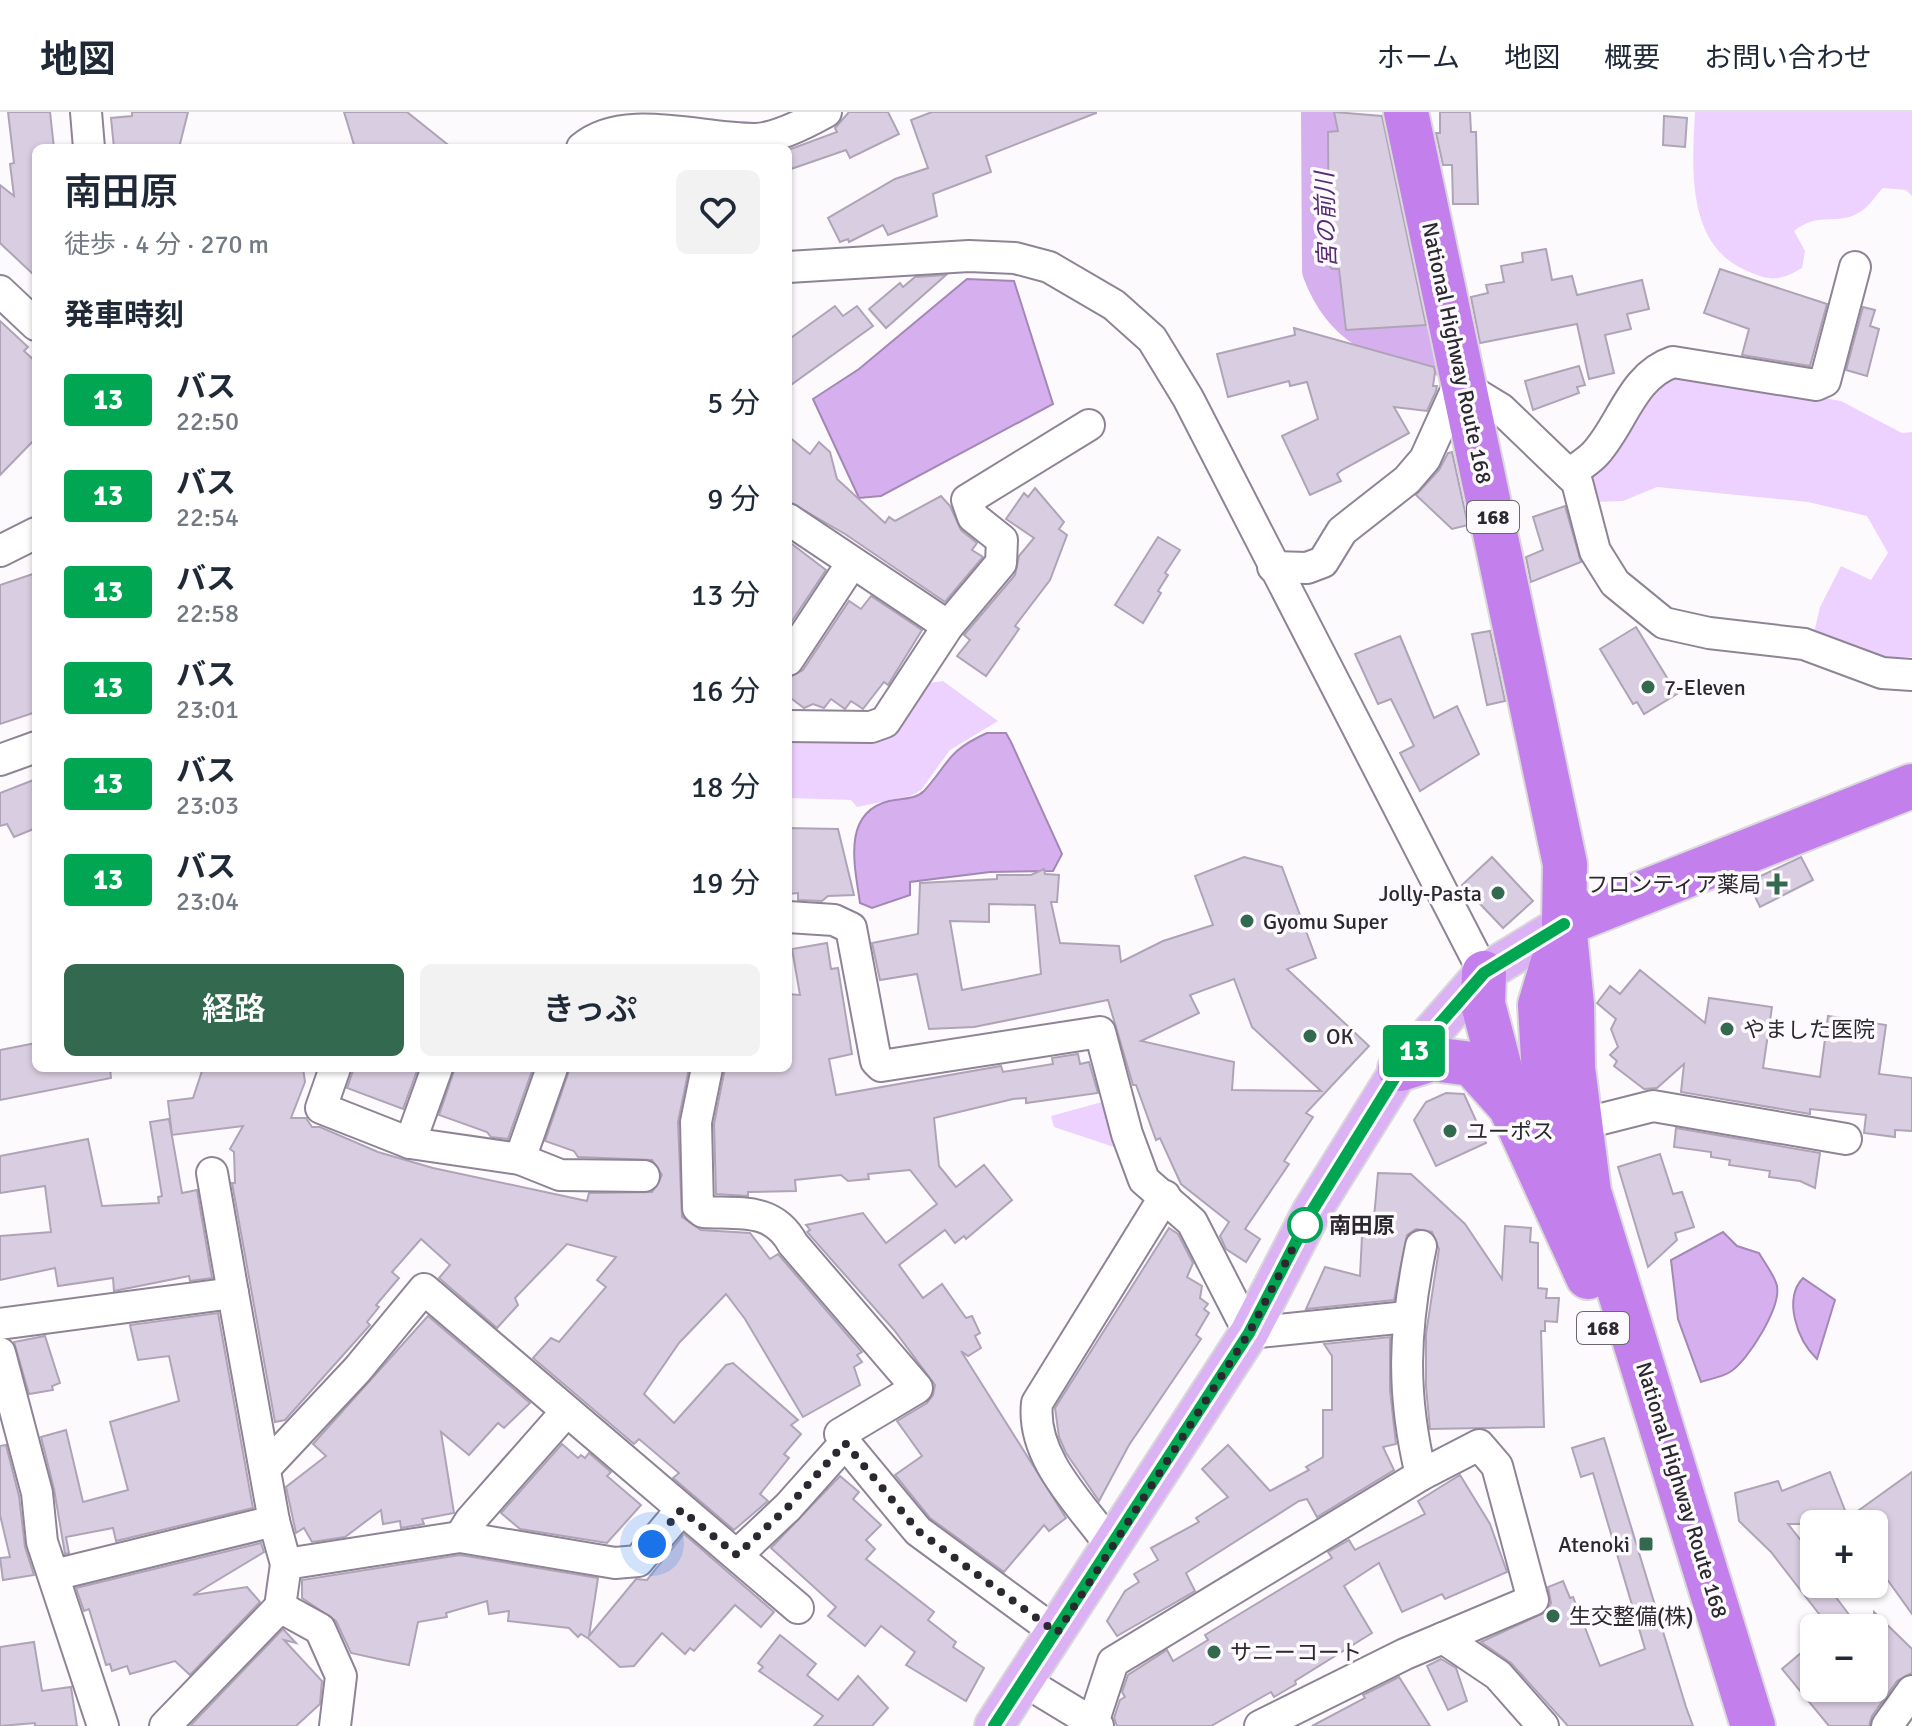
<!DOCTYPE html>
<html lang="ja">
<meta charset="utf-8">
<style>
body{margin:0;font-family:Signika,"Noto Sans JP",sans-serif;background:#f2f2f3;color:#1f2937;height:100vh;display:flex;flex-direction:column;font-size:30px;white-space:nowrap}
*{box-sizing:border-box;margin:0}
p{font-size:26px;color:#747a83}
.icon{flex:none;width:44px;height:44px;fill:none;stroke:currentColor;stroke-width:2;stroke-linecap:round;stroke-linejoin:round}
.map{position:relative;flex:1;overflow:hidden}
.sheet{position:absolute;left:32px;top:32px;width:760px;height:928px;display:flex;flex-direction:column;background:#fff;border-radius:12px;box-shadow:0 2px 6px #0004}
.sheet>*{flex:none}
.badge{padding:0 16px;border-radius:6px;font-size:28px;line-height:52px}
.tools{position:absolute;left:1800px;top:1398px;display:grid;gap:16px}
.tools a{display:grid;place-items:center;width:88px;height:88px;border-radius:12px;background:#fff;box-shadow:0 2px 6px #0004;font-size:40px}
.you{position:absolute;width:40px;height:40px;margin:-20px;border:6px solid #fff;border-radius:50%;background:#1a73e8;box-shadow:0 0 0 12px #1a73e833}
.map>.badge{position:absolute;translate:-50% -50%;box-shadow:0 0 0 4px #fff}
h2{padding:0 32px;font-size:30px;line-height:72px}
.round{display:grid;place-items:center;flex:none;width:84px;height:84px;border-radius:12px;background:#f2f2f3}
.head{display:flex;align-items:center;justify-content:space-between;height:136px;padding:0 32px}
h1{font-size:38px;font-weight:600;line-height:60px}
.button{display:flex;gap:16px;margin-top:auto;padding:16px 32px}
.button a{flex:1;height:92px;border-radius:12px;background:#32694f;color:#fff;font-size:32px;font-weight:600;line-height:92px;text-align:center}
.button a+a{background:#f2f2f3;color:#1f2937}
ul{padding:0;list-style:none}
li{display:flex;align-items:center;gap:24px;height:96px;padding:0 32px}
li div{flex:1}
li b{display:block;font-size:30px}
li em{font-style:normal}
li .badge{min-width:88px;font-weight:700;text-align:center}
header{display:flex;align-items:center;gap:48px;box-sizing:border-box;height:112px;padding:0 40px;background:#fff;border-bottom:2px solid #e0e1e3}
header strong{font-size:38px}
nav{display:flex;gap:44px;margin-inline-start:auto;font-size:28px}
.map>svg:first-child{display:block}
</style>
<header>
<strong>地図</strong>
<nav><a>ホーム</a><a>地図</a><a>概要</a><a>お問い合わせ</a></nav>
</header>
<div class="map">
<svg width="1912" height="1614" viewBox="0 0 1912 1614">
<rect width="100%" height="100%" fill="#fdfafe"/>
<!-- green -->
<g fill="#edd2ff">
<path d="M1695,0H1912V84L1906,78L1883,76C1876,83 1869,95 1860,100C1836,115 1821,98 1794,119L1805,139L1802,156C1778,170 1770,169 1745,158C1686,132 1692,55 1695,0Z"/>
<path d="M1707,266L1841,289L1902,321L1912,320V545L1888,546L1813,525L1820,495L1841,454L1871,468L1888,441L1867,404L1808,390L1657,375L1623,389L1595,390L1593,361L1613,326L1665,268Z"/>
<path d="M943,569L998,609L950,638L921,678L910,684L857,695L851,688L788,686V626H887L929,571Z"/>
<path d="M1102,990L1114,1035L1054,1015L1051,1004Z"/>
</g>
<!-- water -->
<g fill="#d6b0ee" stroke="#a387b5" stroke-width="2">
<path d="M967,167L1014,169L1053,292L881,384L859,386L813,287L859,257Z"/>
<path d="M987,621H1006L1011,630L1062,742L1053,759L990,760L910,770V783L872,796L860,791C855,755 841,701 889,689C901,686 915,688 924,679C950,650 947,639 987,621Z"/>
<path d="M1723,1120L1737,1134L1759,1141C1764,1150 1775,1164 1777,1174C1781,1195 1748,1249 1730,1260C1722,1265 1710,1267 1701,1270L1678,1207L1671,1148Z"/>
<path d="M1803,1166L1835,1188L1817,1247C1797,1228 1783,1187 1803,1166Z"/>
</g>
<g fill="none" stroke-linecap="round" stroke-linejoin="round">
<!-- river -->
<path stroke="#d6b0ee" stroke-width="46" d="M1324,0L1325,158C1348,219 1388,226 1445,242"/>
</g>
<!-- building -->
<g fill="#d9cee1" stroke="#afa4b7" stroke-width="2" fill-rule="evenodd">
<path d="M8,0H50L54,36H36V165L0,131V73L14,84L10,52L14,51Z"/>
<path d="M132,0H188L179,36H114L111,6L132,4Z"/>
<path d="M344,0H407L452,36H355Z"/>
<path d="M849,0H888L899,22L850,46L846,38L788,58V38L837,20L835,16Z"/>
<path d="M932,0H1096V1L986,44L991,60L933,82L937,104L888,123L883,113L849,130L848,127L840,130L828,106L895,67L928,56L911,8Z"/>
<path d="M1334,0L1382,4L1426,213L1346,218L1339,157H1332L1329,153L1328,20L1338,19Z"/>
<path d="M1440,0H1470L1471,20H1476L1478,92H1453L1452,53H1443L1436,21H1440Z"/>
<path d="M1664,4L1687,6L1685,35L1663,33Z"/>
<path d="M1546,137L1552,168L1572,164L1577,183L1642,168L1649,197L1627,202L1631,217L1605,223L1614,261L1589,267L1577,212L1480,231L1471,185L1488,181L1486,173L1504,170L1501,154L1523,150L1522,141Z"/>
<path d="M1720,157L1827,192L1810,254L1742,243L1749,217L1704,201Z"/>
<path d="M946,163L886,216L869,197L900,171L903,175L915,165Z"/>
<path d="M835,194L843,204L857,194L873,214L788,275V228Z"/>
<path d="M1863,195L1875,198L1870,214L1879,217L1867,264L1846,258Z"/>
<path d="M0,209L28,235L24,239L36,250V326L0,363Z"/>
<path d="M1294,216L1434,255L1435,260L1433,274H1437L1436,279L1427,299L1394,295L1409,321L1342,358L1337,362L1341,369L1310,383L1282,324L1318,307L1307,270L1290,274L1289,269L1228,285L1217,242L1295,223Z"/>
<path d="M1579,254L1585,273L1577,275L1579,281L1533,298L1525,269Z"/>
<path d="M788,324L810,342L819,330L830,340L837,367L885,411L889,405L895,409L941,384L950,394L961,418L977,431L972,438L983,445L945,490L845,422L788,389Z"/>
<path d="M1452,340L1468,413L1452,417L1416,383L1439,358L1448,341Z"/>
<path d="M1035,376L1064,410L1059,417L1067,423L1050,468L1015,514L1019,517L986,564L957,544L970,528L964,523L1015,463L1019,444L1034,426L1006,407L1024,381L1028,385Z"/>
<path d="M1565,394L1581,450L1531,470L1526,445L1543,438L1533,405Z"/>
<path d="M1158,425L1180,438L1165,461L1168,463L1158,479L1161,481L1143,511L1115,493Z"/>
<path d="M788,429L826,458L788,515Z"/>
<path d="M36,461V600L0,612V473Z"/>
<path d="M871,484L922,518L888,573L884,570L863,597L851,589L845,597L831,587L824,596L813,592L804,596L788,584V566L803,558L849,489L861,497Z"/>
<path d="M1636,515L1677,582L1644,602L1637,590L1633,592L1600,537Z"/>
<path d="M1490,519L1505,589L1487,593L1472,522Z"/>
<path d="M1400,524L1434,606L1457,594L1479,642L1420,679L1400,641L1414,634L1391,587L1378,592L1355,542Z"/>
<path d="M36,667V716L14,725L7,712L0,714V681Z"/>
<path d="M788,716L838,717L854,783L828,784L822,789L798,788V781L788,782Z"/>
<path d="M1244,745L1282,755L1316,846L1287,857L1369,934L1306,1001L1313,1005L1284,1049L1289,1052L1245,1117L1260,1127L1246,1150L1226,1137L1220,1124L1229,1110L1181,1072L1160,1026L1156,1028L1136,973H1133L1108,888L974,915L929,917L917,862L880,868L872,831L918,822L920,771L997,767V763H1031L1044,757L1045,762L1059,763L1057,790H1051L1060,831L1119,834L1121,850L1163,829L1213,813L1195,764ZM989,792L1035,793L1041,862L962,878L950,809L989,810ZM1234,867L1252,915L1321,979L1232,978L1234,950L1141,929L1199,901L1190,883Z"/>
<path d="M1492,745L1533,789L1503,816L1462,773Z"/>
<path d="M1801,745L1813,768L1760,795L1748,770Z"/>
<path d="M827,831L831,857L838,856L852,942L829,947L836,983L1001,954L1003,960L1053,952L1052,946L1078,942L1080,952L1089,950L1098,981L1026,991V986L1013,987L934,1006L939,1054L956,1075L984,1053L1012,1088L966,1127L964,1124L955,1131L945,1118L899,1153L923,1186L942,1172L966,1206L972,1204L980,1221L975,1224L981,1236L968,1244L961,1239L1066,1406L1049,1419L1044,1413L1004,1460L930,1406L895,1363L922,1344L897,1309L927,1291L933,1283L935,1273L894,1218L807,1120L810,1118L806,1113L863,1101L886,1131L937,1092L910,1058L868,1062L869,1067L848,1069L841,1063L795,1068L796,1079L748,1080V1084L716,1082L714,1012L725,956H788V882L800,883L792,837Z"/>
<path d="M1640,858L1705,911L1709,886L1772,895L1763,956L1820,965L1828,904L1886,913L1879,962L1912,966V1019L1895,1018V1025L1864,1021L1866,1003L1810,997V1002L1681,980L1684,952L1657,976L1644,977L1614,954L1617,949L1610,943L1618,935L1611,917L1616,907L1597,891L1610,874L1620,882Z"/>
<path d="M36,931V956H110L111,966L0,988V938Z"/>
<path d="M203,956H303L305,970L291,1006H306L312,1015H320L378,1040L433,1056L587,1089L589,1081L652,1080L662,1063L652,1048L578,1045L574,1039L545,1029L570,956H689L678,1010L682,1105L701,1118L750,1121L770,1147L778,1142L862,1240L857,1243L862,1250L854,1255L860,1273L803,1305L745,1207L726,1182L679,1231L644,1282L674,1311L726,1253L733,1251L798,1308L791,1313L801,1322L784,1342L789,1346L760,1382L768,1389L734,1418L673,1366L679,1361L639,1327L634,1332L533,1246L551,1226L559,1230L606,1175L597,1168L616,1145L567,1132L515,1186L518,1193L497,1216L439,1166L450,1153L421,1127L392,1160L399,1166L376,1193L379,1195L367,1210L370,1213L285,1308L275,1310L232,1071H235L234,1040L230,1037L243,1014L172,1023L168,989L193,986Z"/>
<path d="M354,956H418L403,997L347,976Z"/>
<path d="M455,956H533L508,1027L491,1025L487,1020L439,1003Z"/>
<path d="M1446,981L1464,982L1486,1031L1436,1054L1414,1008L1426,990Z"/>
<path d="M169,1007L182,1081L197,1078L212,1166L190,1169L189,1164L114,1179L113,1166L58,1174L55,1156L0,1168V1124L51,1120L45,1074L0,1081V1044L88,1027L102,1094L159,1091L158,1085L162,1084L150,1010Z"/>
<path d="M1676,1016L1820,1041L1815,1076L1800,1069L1769,1065L1770,1059L1729,1053L1730,1048L1711,1045V1040L1674,1035Z"/>
<path d="M1660,1042L1673,1082L1682,1080L1694,1115L1675,1121L1677,1128L1648,1155L1618,1055Z"/>
<path d="M1378,1061L1411,1062L1465,1112L1502,1167L1505,1114L1531,1116L1530,1130L1538,1131V1176L1547,1177L1546,1186H1559L1557,1210L1545,1209V1219H1541L1544,1315L1430,1317L1426,1275V1222L1439,1137L1432,1120L1416,1117L1407,1123L1394,1188L1306,1197L1325,1155L1360,1164L1362,1124H1365L1366,1106H1374Z"/>
<path d="M1169,1116L1178,1122L1193,1151L1187,1165L1202,1174L1200,1186L1208,1192L1204,1197L1209,1201L1196,1223L1201,1227L1129,1333L1099,1389L1066,1341L1059,1325L1055,1296Z"/>
<path d="M218,1201L253,1396L116,1429L113,1416L66,1425L69,1441L65,1442L54,1377L41,1325L66,1318L83,1390L128,1378L110,1310L179,1289L169,1244L138,1248L130,1213Z"/>
<path d="M428,1204L530,1291L504,1316L498,1311L469,1343L441,1320L454,1401L422,1407L424,1412L401,1416L400,1409L383,1412L381,1398L345,1425L312,1430L304,1416L296,1421L286,1375L326,1344L313,1332Z"/>
<path d="M45,1224L60,1271L52,1274L53,1278L29,1282L14,1230Z"/>
<path d="M1390,1225V1278L1396,1332L1383,1335L1394,1358L1317,1405L1307,1387L1299,1389L1186,1461L1195,1479L1117,1524L1107,1509L1125,1479L1139,1470L1134,1462L1158,1448L1151,1436L1199,1410L1196,1406L1228,1385L1202,1357L1228,1333L1270,1379L1309,1358L1306,1355L1323,1345V1298H1332V1244L1324,1232Z"/>
<path d="M1604,1326L1686,1595L1693,1614H1568L1511,1551L1481,1530L1546,1500L1551,1491L1548,1475L1563,1469L1570,1486L1573,1485L1600,1554L1645,1537L1593,1361L1581,1365L1572,1336Z"/>
<path d="M562,1332L578,1346L581,1343L585,1346L589,1341L611,1360L607,1364L641,1393L607,1431L520,1417L501,1401Z"/>
<path d="M6,1333L19,1384L25,1435L34,1463L3,1468L0,1446L10,1445L0,1403V1334Z"/>
<path d="M1830,1360L1848,1406L1912,1360V1502L1874,1449V1412H1788L1814,1445V1472H1826L1859,1516H1830L1771,1440L1739,1409L1735,1381L1778,1369L1782,1379Z"/>
<path d="M1460,1363L1490,1412L1507,1460L1445,1487L1442,1482L1402,1500L1379,1451L1344,1474L1372,1521L1295,1569L1296,1572L1274,1585L1271,1580L1211,1614H1117L1114,1606L1120,1588L1125,1585L1122,1580L1128,1563L1167,1538L1173,1549L1208,1528L1205,1523L1332,1446L1328,1440L1349,1428L1355,1438L1425,1402L1418,1389Z"/>
<path d="M840,1364L859,1380L853,1387L881,1413L866,1428L875,1437L866,1447L934,1500L928,1508L956,1530L953,1535L984,1556L966,1589L906,1553L915,1540L881,1514L865,1534L828,1504L836,1495L771,1436Z"/>
<path d="M684,1422L774,1500L761,1515L735,1493L694,1539L690,1536L685,1542L662,1521L634,1554L620,1555L589,1527L581,1522L578,1525L569,1516L508,1509L509,1499L489,1502L487,1489L446,1501L447,1505L418,1510L409,1553L383,1548L351,1541L336,1509L302,1486V1468L460,1443L598,1466L589,1524L636,1467L647,1468Z"/>
<path d="M261,1431L264,1440L193,1483L247,1475L260,1490L190,1563L175,1549L130,1562L127,1554L112,1559L110,1552L106,1553L89,1497L84,1499L76,1476Z"/>
<path d="M1874,1500L1912,1537V1561L1897,1569L1872,1604L1869,1614H1829L1782,1557L1814,1530V1576H1874Z"/>
<path d="M283,1517L296,1531L284,1528L322,1569L320,1592L296,1614H190Z"/>
<path d="M780,1523L816,1552L807,1563L838,1588L858,1564L888,1596L872,1614H814L823,1604L759,1559L763,1555L758,1551Z"/>
<path d="M34,1530L42,1579L71,1575L77,1614H35V1611L0,1614V1535Z"/>
<path d="M1441,1547L1456,1556L1467,1589L1448,1598L1427,1554Z"/>
<path d="M1399,1565L1430,1614H1312L1365,1586L1363,1583Z"/>
</g>
<g fill="none" stroke-linecap="round" stroke-linejoin="round">
<defs>
<g id="minor">
<path d="M86,0L89,36"/>
<path d="M582,36C624,0 702,28 756,27C776,26 808,10 826,0"/>
<path d="M788,155L969,144L1015,146L1049,155L1114,193L1152,227L1188,286L1484,861"/>
<path d="M0,179L36,213"/>
<path d="M1465,275L1501,297L1577,370L1595,439L1615,471L1664,511L1709,521L1804,532L1882,561L1912,563"/>
<path d="M1569,362C1577,356 1587,350 1594,343C1622,314 1631,264 1673,250L1816,273L1825,269L1855,155"/>
<path d="M788,407L948,514"/>
<path d="M0,439L36,421"/>
<path d="M1273,455L1307,456L1323,450L1342,419L1407,368L1425,347L1463,263"/>
<path d="M788,548L852,451"/>
<path d="M788,614L871,615L885,610L948,514L1001,451L1002,428L973,405L967,388L1089,313"/>
<path d="M0,648L36,635"/>
<path d="M788,805L834,808L851,816L876,949L881,954L1100,920L1127,1022L1144,1068L1192,1110L1249,1221L1407,1205"/>
<path d="M335,956L321,996L410,1031L520,1047L560,1063L644,1064"/>
<path d="M707,956L696,1010L698,1096L703,1100C740,1102 773,1095 793,1132L917,1276L840,1322L845,1331L918,1419L1057,1521"/>
<path d="M1578,1013L1653,994L1846,1027"/>
<path d="M410,1031L437,956"/>
<path d="M520,1047L552,956"/>
<path d="M212,1061L233,1181"/>
<path d="M0,1212L233,1181L274,1409L286,1452L280,1495L320,1517L341,1564L335,1614"/>
<path d="M0,1241L37,1381L42,1430L103,1614"/>
<path d="M266,1355L357,1258L424,1177L798,1496"/>
<path d="M460,1425L470,1409L566,1300"/>
<path d="M1111,1434C1081,1392 1031,1346 1037,1291L1165,1084"/>
<path d="M737,1443L788,1395L845,1331"/>
<path d="M286,1452L460,1425L615,1451L638,1449L681,1398"/>
<path d="M54,1463L274,1409"/>
<path d="M1443,1526L1498,1563L1543,1614"/>
<path d="M1024,1569L1098,1614"/>
<path d="M1093,1611L1113,1550L1421,1363"/>
<path d="M165,1614L280,1495"/>
<path d="M1260,1614L1405,1542L1533,1488L1497,1354L1479,1333L1421,1363C1401,1280 1404,1217 1421,1134"/>
<path d="M1887,1614L1912,1579"/>
</g>
<path id="major" d="M994,1614L1249,1221L1312,1099L1400,957L1484,861L1564,812"/>
<g id="highway">
<path d="M1406,0L1565,752L1564,812L1572,893L1573,956L1589,1080L1753,1614"/>
<path d="M1564,812L1912,674"/>
<path d="M1558,833L1540,893L1547,1016L1563,1080"/>
<path d="M1484,861L1483,892L1510,994L1588,1165"/>
<path d="M1400,957L1432,947L1472,952L1508,992"/>
</g>
</defs>
<!-- minor casing -->
<use href="#minor" stroke="#8e8495" stroke-width="34"/>
<!-- major casing -->
<use href="#major" stroke="#d9d8da" stroke-width="42"/>
<!-- highway casing -->
<use href="#highway" stroke="#d9d8da" stroke-width="48"/>
<!-- minor -->
<use href="#minor" stroke="#fff" stroke-width="30"/>
<!-- major -->
<use href="#major" stroke="#dbb2f3" stroke-width="38"/>
<!-- highway -->
<use href="#highway" stroke="#c37feb" stroke-width="44"/>
</g>
<g fill="none" stroke-linecap="round" stroke-linejoin="round">
<defs>
<path id="line" d="M994,1614L1249,1221L1312,1099L1400,957L1484,861L1564,812"/>
</defs>
<!-- line casing -->
<use href="#line" stroke="#fff" stroke-width="18"/>
<!-- line -->
<use href="#line" stroke="#00a651" stroke-width="12"/>
<!-- walk -->
<path stroke="#2c282f" stroke-width="8" stroke-dasharray="0 14.4" d="M652,1432L681,1398L737,1443L788,1395L845,1331L918,1419L1057,1521L1249,1221L1305,1113"/>
</g>
<!-- markers -->
<g fill="#32694f" stroke="#fdfafe" stroke-width="3">
<circle cx="1648" cy="575" r="8"/>
<path d="M1773 760h8v8h8v8h-8v8h-8v-8h-8v-8h8z"/>
<circle cx="1498" cy="781" r="8"/>
<circle cx="1247" cy="809" r="8"/>
<circle cx="1727" cy="917" r="8"/>
<circle cx="1310" cy="924" r="8"/>
<circle cx="1450" cy="1019" r="8"/>
<rect x="1638" y="1424" width="16" height="16" rx="4"/>
<circle cx="1553" cy="1504" r="8"/>
<circle cx="1214" cy="1540" r="8"/>
</g>
<circle fill="#fff" stroke="#00a651" stroke-width="4" cx="1305" cy="1113" r="16"/>
<g text-anchor="middle" dominant-baseline="central" stroke-width="7" stroke-linejoin="round" paint-order="stroke">
<!-- shield labels -->
<g fill="#fdfafe" stroke="#6b676d" stroke-width="2">
<rect x="1467" y="389" width="52" height="32" rx="6"/>
<rect x="1577" y="1200" width="52" height="32" rx="6"/>
</g>
<g font-size="20" font-weight="bold" fill="#2c282f">
<text x="1493" y="405">168</text>
<text x="1603" y="1216">168</text>
</g>
<!-- street labels -->
<g font-size="22" fill="#2c282f" stroke="#fdfafe">
<text transform="translate(1457 241) rotate(78)">National Highway Route 168</text>
<text transform="translate(1682 1378) rotate(73)">National Highway Route 168</text>
</g>
<!-- poi labels -->
<g font-size="22" fill="#2c282f" stroke="#fdfafe" text-anchor="start">
<text x="1664" y="575">7-Eleven</text>
<text x="1761" y="772" text-anchor="end">フロンティア薬局</text>
<text x="1482" y="781" text-anchor="end">Jolly-Pasta</text>
<text x="1263" y="809">Gyomu Super</text>
<text x="1743" y="917">やました医院</text>
<text x="1326" y="924">OK</text>
<text x="1466" y="1019">ユーポス</text>
<text x="1630" y="1432" text-anchor="end">Atenoki</text>
<text x="1569" y="1504">生交整備(株)</text>
<text x="1230" y="1540">サニーコート</text>
</g>
<!-- stop labels -->
<g font-size="22" font-weight="bold" fill="#2c282f" stroke="#fdfafe" text-anchor="start">
<text x="1329" y="1113">南田原</text>
</g>
<!-- water labels -->
<g font-size="24" font-style="italic" fill="#592b73" stroke="#fdfafe">
<text transform="translate(1326 108) rotate(-92)">宮の前川</text>
</g>
</g>
</svg>
<div class="tools">
<a>+</a>
<a>−</a>
</div>
<div class="you" style="left:652px;top:1432px"></div>
<b class="badge" style="left:1414px;top:939px;background:#00a651;color:#fff">13</b>
<section class="sheet">
<div class="head"><div><h1>南田原</h1><p>徒歩 · 4 分 · 270 m</p></div><a class="round"><svg class="icon" aria-label="heart" viewBox="0 0 24 24"><path d="M12 20l-8-8c-3-5 5-10 8-4 3-6 11-1 8 4z"/></svg></a></div>
<h2>発車時刻</h2>
<ul>
<li><span class="badge" style="background:#00a651;color:#fff">13</span><div><b>バス</b><p>22:50</p></div><em>5 分</em></li>
<li><span class="badge" style="background:#00a651;color:#fff">13</span><div><b>バス</b><p>22:54</p></div><em>9 分</em></li>
<li><span class="badge" style="background:#00a651;color:#fff">13</span><div><b>バス</b><p>22:58</p></div><em>13 分</em></li>
<li><span class="badge" style="background:#00a651;color:#fff">13</span><div><b>バス</b><p>23:01</p></div><em>16 分</em></li>
<li><span class="badge" style="background:#00a651;color:#fff">13</span><div><b>バス</b><p>23:03</p></div><em>18 分</em></li>
<li><span class="badge" style="background:#00a651;color:#fff">13</span><div><b>バス</b><p>23:04</p></div><em>19 分</em></li>
</ul>
<div class="button"><a>経路</a><a>きっぷ</a></div>
</section>
</div>
